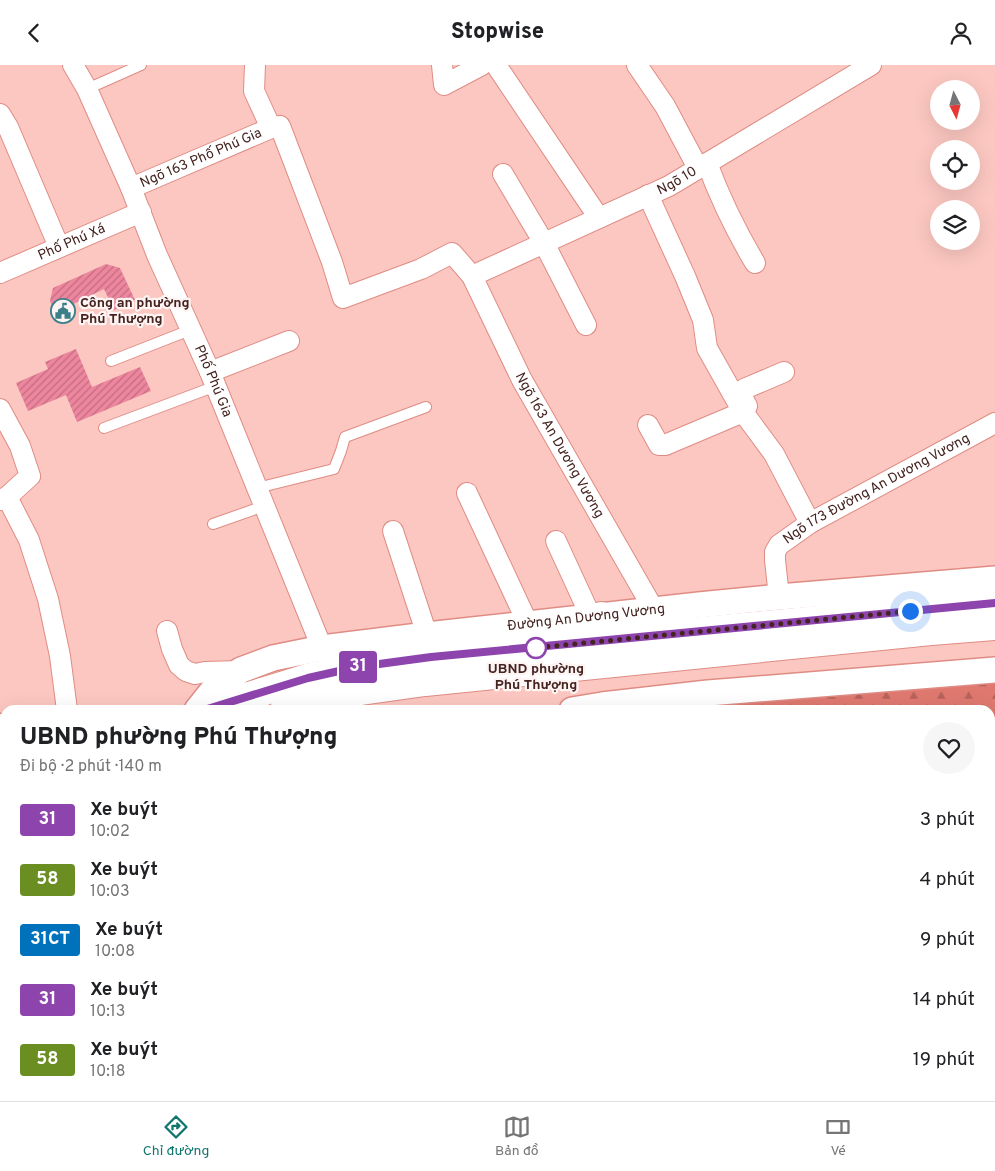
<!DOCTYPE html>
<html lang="vi">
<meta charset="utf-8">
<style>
body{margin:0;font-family:Overpass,sans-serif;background:#f6f6f6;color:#202124;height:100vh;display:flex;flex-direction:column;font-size:19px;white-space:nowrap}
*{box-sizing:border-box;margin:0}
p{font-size:16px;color:#757577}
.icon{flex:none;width:28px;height:28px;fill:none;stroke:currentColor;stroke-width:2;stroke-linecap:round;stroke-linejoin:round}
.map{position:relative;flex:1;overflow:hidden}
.side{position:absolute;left:0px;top:640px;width:995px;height:396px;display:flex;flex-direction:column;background:#fff;border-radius:15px 15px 0 0;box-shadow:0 5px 20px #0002}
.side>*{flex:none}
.badge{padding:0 10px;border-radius:4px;font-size:18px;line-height:32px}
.needle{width:32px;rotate:174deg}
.tools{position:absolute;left:930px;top:15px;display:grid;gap:10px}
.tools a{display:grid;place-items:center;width:50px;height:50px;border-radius:50%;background:#fff;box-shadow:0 5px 20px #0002;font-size:25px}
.you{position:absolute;width:25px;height:25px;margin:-12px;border:4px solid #fff;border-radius:50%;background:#1a73e8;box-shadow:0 0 0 8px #1a73e833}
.map>.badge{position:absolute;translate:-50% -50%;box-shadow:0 0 0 2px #fff}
.round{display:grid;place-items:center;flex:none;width:52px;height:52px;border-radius:26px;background:#f6f6f6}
.summary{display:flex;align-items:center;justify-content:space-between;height:85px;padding:0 20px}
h1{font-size:24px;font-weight:800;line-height:38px}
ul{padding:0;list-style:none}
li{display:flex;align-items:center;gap:15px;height:60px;padding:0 20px}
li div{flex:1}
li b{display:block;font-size:19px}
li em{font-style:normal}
li .badge{min-width:55px;font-weight:700;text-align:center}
header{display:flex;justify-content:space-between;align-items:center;height:65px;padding:0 20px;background:#fff;font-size:22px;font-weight:800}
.tab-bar{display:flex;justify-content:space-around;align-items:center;height:70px;border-top:1px solid #e0e0e0;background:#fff;font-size:14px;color:#757577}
.tab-bar a{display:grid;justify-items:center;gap:2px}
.tab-bar .on{color:#0f766e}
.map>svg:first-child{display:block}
</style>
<header><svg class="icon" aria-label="back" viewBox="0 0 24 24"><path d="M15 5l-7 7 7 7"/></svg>Stopwise<svg class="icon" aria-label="person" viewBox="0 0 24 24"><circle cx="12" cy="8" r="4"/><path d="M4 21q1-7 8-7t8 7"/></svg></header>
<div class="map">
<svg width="995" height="1036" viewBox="0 0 995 1036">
<defs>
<pattern id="forest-firs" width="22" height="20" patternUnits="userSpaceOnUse" patternTransform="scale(1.25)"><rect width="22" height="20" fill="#df7970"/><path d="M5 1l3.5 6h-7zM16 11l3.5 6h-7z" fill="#b6635c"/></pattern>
<pattern id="water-rules" width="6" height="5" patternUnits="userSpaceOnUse" patternTransform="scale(1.25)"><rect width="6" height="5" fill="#bd9328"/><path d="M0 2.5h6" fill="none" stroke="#9b7822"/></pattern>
<pattern id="building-hatch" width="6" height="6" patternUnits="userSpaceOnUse" patternTransform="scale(1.25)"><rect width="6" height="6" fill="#ed869e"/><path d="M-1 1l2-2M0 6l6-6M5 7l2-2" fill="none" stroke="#c26d80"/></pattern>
</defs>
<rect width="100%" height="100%" fill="#fcc7c1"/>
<!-- forest -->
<path fill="url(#forest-firs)" d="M995,605V663H990V645H568Z"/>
<!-- water -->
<path fill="url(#water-rules)" d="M995,679V1036H0V883L5,881V1031H990V680Z"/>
<!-- building -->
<g fill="url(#building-hatch)">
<path d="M106,199L120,203L135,235L114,245L104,224L55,248L50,236L53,223Z"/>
<path d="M76,284L92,322L140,302L151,326L77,357L66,330L28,346L16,318L48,304L45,297Z"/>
</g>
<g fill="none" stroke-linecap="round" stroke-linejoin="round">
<defs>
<g id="service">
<path d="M87,24L141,0"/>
<path d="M111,296L190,265"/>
<path d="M104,363L216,321"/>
<path d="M257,423L334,404L341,386L345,372L426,342"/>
<path d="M213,459L264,441"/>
</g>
<g id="minor">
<path id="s1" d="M73,0L87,24L131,123L157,190L210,307L322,583"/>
<path d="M255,0L254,26L271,63"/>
<path d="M442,0L444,20L482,0"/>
<path d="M496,0L599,153"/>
<path d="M637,0L665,41L698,103"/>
<path d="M0,49L8,62L59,182"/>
<path d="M707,98C720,133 736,166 755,198"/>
<path d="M503,109L544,178L586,260"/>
<path id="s2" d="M131,123L271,63L280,61L332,197L343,233L421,204L452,188L472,211L522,315L654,545"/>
<path d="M648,130L685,211L703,255L707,283L743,347L774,389L810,458"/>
<path id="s3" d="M0,208L141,147"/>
<path id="s4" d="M472,211L669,121L871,0"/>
<path d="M210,307L289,276"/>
<path d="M0,344L20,381L30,411L7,432L0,435"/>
<path d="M742,344L747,341C744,336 741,330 744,324L784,307"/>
<path d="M648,360L659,380H665L743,347"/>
<path d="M467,428L528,559"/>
<path d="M7,432L29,475L48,534L60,591L67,645"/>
<path d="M393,466L427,570"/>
<path d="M556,476L591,552"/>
<path id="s5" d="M779,532L775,495V487L779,480L810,458L995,358"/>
<path d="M167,566L172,584L179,600L186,606L195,609L205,607L240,606"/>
</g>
<g id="tertiary">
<path id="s6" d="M197,645L213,625L241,605L273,593L322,583L427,570L699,540L779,532L995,514"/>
<path d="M572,645L602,640L708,628L995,605"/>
<path d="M0,662L5,661"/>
<path d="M0,753L5,752"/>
</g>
<g id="primary">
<path d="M601,551L616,556L653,555"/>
<path d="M204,645L307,613L357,602L431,592L995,538"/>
<path d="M284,645L361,626L425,617L931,566L995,561"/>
<path d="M0,691L5,690"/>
<path d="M0,715L5,714"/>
</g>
</defs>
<!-- service casing -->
<use href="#service" stroke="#df8c84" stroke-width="12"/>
<!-- minor casing -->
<use href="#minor" stroke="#df8c84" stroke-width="22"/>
<!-- tertiary casing -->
<use href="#tertiary" stroke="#df8c84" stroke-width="28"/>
<!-- primary casing -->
<use href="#primary" stroke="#df8c84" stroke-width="30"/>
<!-- service -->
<use href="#service" stroke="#fff" stroke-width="10"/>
<!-- minor -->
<use href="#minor" stroke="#fff" stroke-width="20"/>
<!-- tertiary -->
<use href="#tertiary" stroke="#fff" stroke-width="25"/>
<!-- primary -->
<use href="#primary" stroke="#fff" stroke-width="28"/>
</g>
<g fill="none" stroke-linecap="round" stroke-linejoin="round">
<defs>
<path id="line" d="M204,645L308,613L357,602L431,592L995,538"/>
</defs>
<!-- line casing -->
<use href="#line" stroke="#fff" stroke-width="11"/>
<!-- line -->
<use href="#line" stroke="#8e44ad" stroke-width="8"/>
<!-- walk -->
<path stroke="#442320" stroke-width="5" stroke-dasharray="0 9" d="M536,583H533L910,546"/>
</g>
<!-- icons -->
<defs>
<symbol id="civic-ring" viewBox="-11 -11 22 22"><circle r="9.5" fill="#fdf4f3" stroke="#398089" stroke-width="1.5"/><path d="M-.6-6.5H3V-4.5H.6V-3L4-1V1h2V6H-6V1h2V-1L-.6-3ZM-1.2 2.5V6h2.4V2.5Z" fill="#398089"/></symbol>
</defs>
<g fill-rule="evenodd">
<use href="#civic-ring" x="49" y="232" width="28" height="28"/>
</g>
<!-- markers -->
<circle fill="#fff" stroke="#8e44ad" stroke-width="2.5" cx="536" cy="583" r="10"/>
<g text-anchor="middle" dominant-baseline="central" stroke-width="4.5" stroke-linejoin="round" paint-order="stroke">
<!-- street labels -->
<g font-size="14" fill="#442320" stroke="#fdf4f3">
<text stroke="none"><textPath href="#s2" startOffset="76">Ngõ 163 Phố Phú Gia</textPath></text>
<text stroke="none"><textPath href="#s4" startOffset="226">Ngõ 10</textPath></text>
<text stroke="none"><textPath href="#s3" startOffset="78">Phố Phú Xá</textPath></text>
<text stroke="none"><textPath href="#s1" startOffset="346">Phố Phú Gia</textPath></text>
<text stroke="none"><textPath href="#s2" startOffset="684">Ngõ 163 An Dương Vương</textPath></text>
<text stroke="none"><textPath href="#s5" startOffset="166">Ngõ 173 Đường An Dương Vương</textPath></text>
<text stroke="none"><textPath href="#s6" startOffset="410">Đường An Dương Vương</textPath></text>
</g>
<!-- poi labels -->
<g font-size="14" font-weight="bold" fill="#442320" stroke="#fdf4f3" text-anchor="start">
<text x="80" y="238">Công an phường<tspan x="80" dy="16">Phú Thượng</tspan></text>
</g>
<!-- stop labels -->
<g font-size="14" font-weight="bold" fill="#442320" stroke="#fdf4f3">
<text x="536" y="604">UBND phường<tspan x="536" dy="16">Phú Thượng</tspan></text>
</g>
</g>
</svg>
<div class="tools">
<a><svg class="needle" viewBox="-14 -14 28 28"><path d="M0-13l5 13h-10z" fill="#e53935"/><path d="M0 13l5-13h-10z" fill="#757577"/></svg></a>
<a><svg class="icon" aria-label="locate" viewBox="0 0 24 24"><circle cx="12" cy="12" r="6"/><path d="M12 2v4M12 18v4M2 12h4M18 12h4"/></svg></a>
<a><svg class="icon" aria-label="layers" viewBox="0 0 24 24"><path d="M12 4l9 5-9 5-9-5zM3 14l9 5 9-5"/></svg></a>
</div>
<div class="you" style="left:910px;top:546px"></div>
<b class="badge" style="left:358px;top:602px;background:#8e44ad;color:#fff">31</b>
<section class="side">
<div class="summary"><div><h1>UBND phường Phú Thượng</h1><p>Đi bộ · 2 phút · 140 m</p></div><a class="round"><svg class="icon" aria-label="heart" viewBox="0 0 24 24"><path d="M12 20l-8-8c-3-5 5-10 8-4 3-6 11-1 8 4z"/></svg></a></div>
<ul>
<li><span class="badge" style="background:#8e44ad;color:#fff">31</span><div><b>Xe buýt</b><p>10:02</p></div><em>3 phút</em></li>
<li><span class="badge" style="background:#6b8e23;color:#fff">58</span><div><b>Xe buýt</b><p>10:03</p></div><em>4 phút</em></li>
<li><span class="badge" style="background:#0072bc;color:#fff">31CT</span><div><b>Xe buýt</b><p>10:08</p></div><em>9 phút</em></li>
<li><span class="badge" style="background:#8e44ad;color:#fff">31</span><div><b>Xe buýt</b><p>10:13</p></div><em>14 phút</em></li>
<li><span class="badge" style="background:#6b8e23;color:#fff">58</span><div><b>Xe buýt</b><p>10:18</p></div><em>19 phút</em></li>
</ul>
</section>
</div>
<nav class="tab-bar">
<a class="on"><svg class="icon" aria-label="directions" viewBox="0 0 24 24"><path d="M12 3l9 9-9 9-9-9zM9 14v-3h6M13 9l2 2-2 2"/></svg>Chỉ đường</a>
<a><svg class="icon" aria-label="map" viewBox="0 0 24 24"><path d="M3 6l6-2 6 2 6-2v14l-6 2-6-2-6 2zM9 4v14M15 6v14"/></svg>Bản đồ</a>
<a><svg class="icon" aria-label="tickets" viewBox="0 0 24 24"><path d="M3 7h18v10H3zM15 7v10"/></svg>Vé</a>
</nav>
